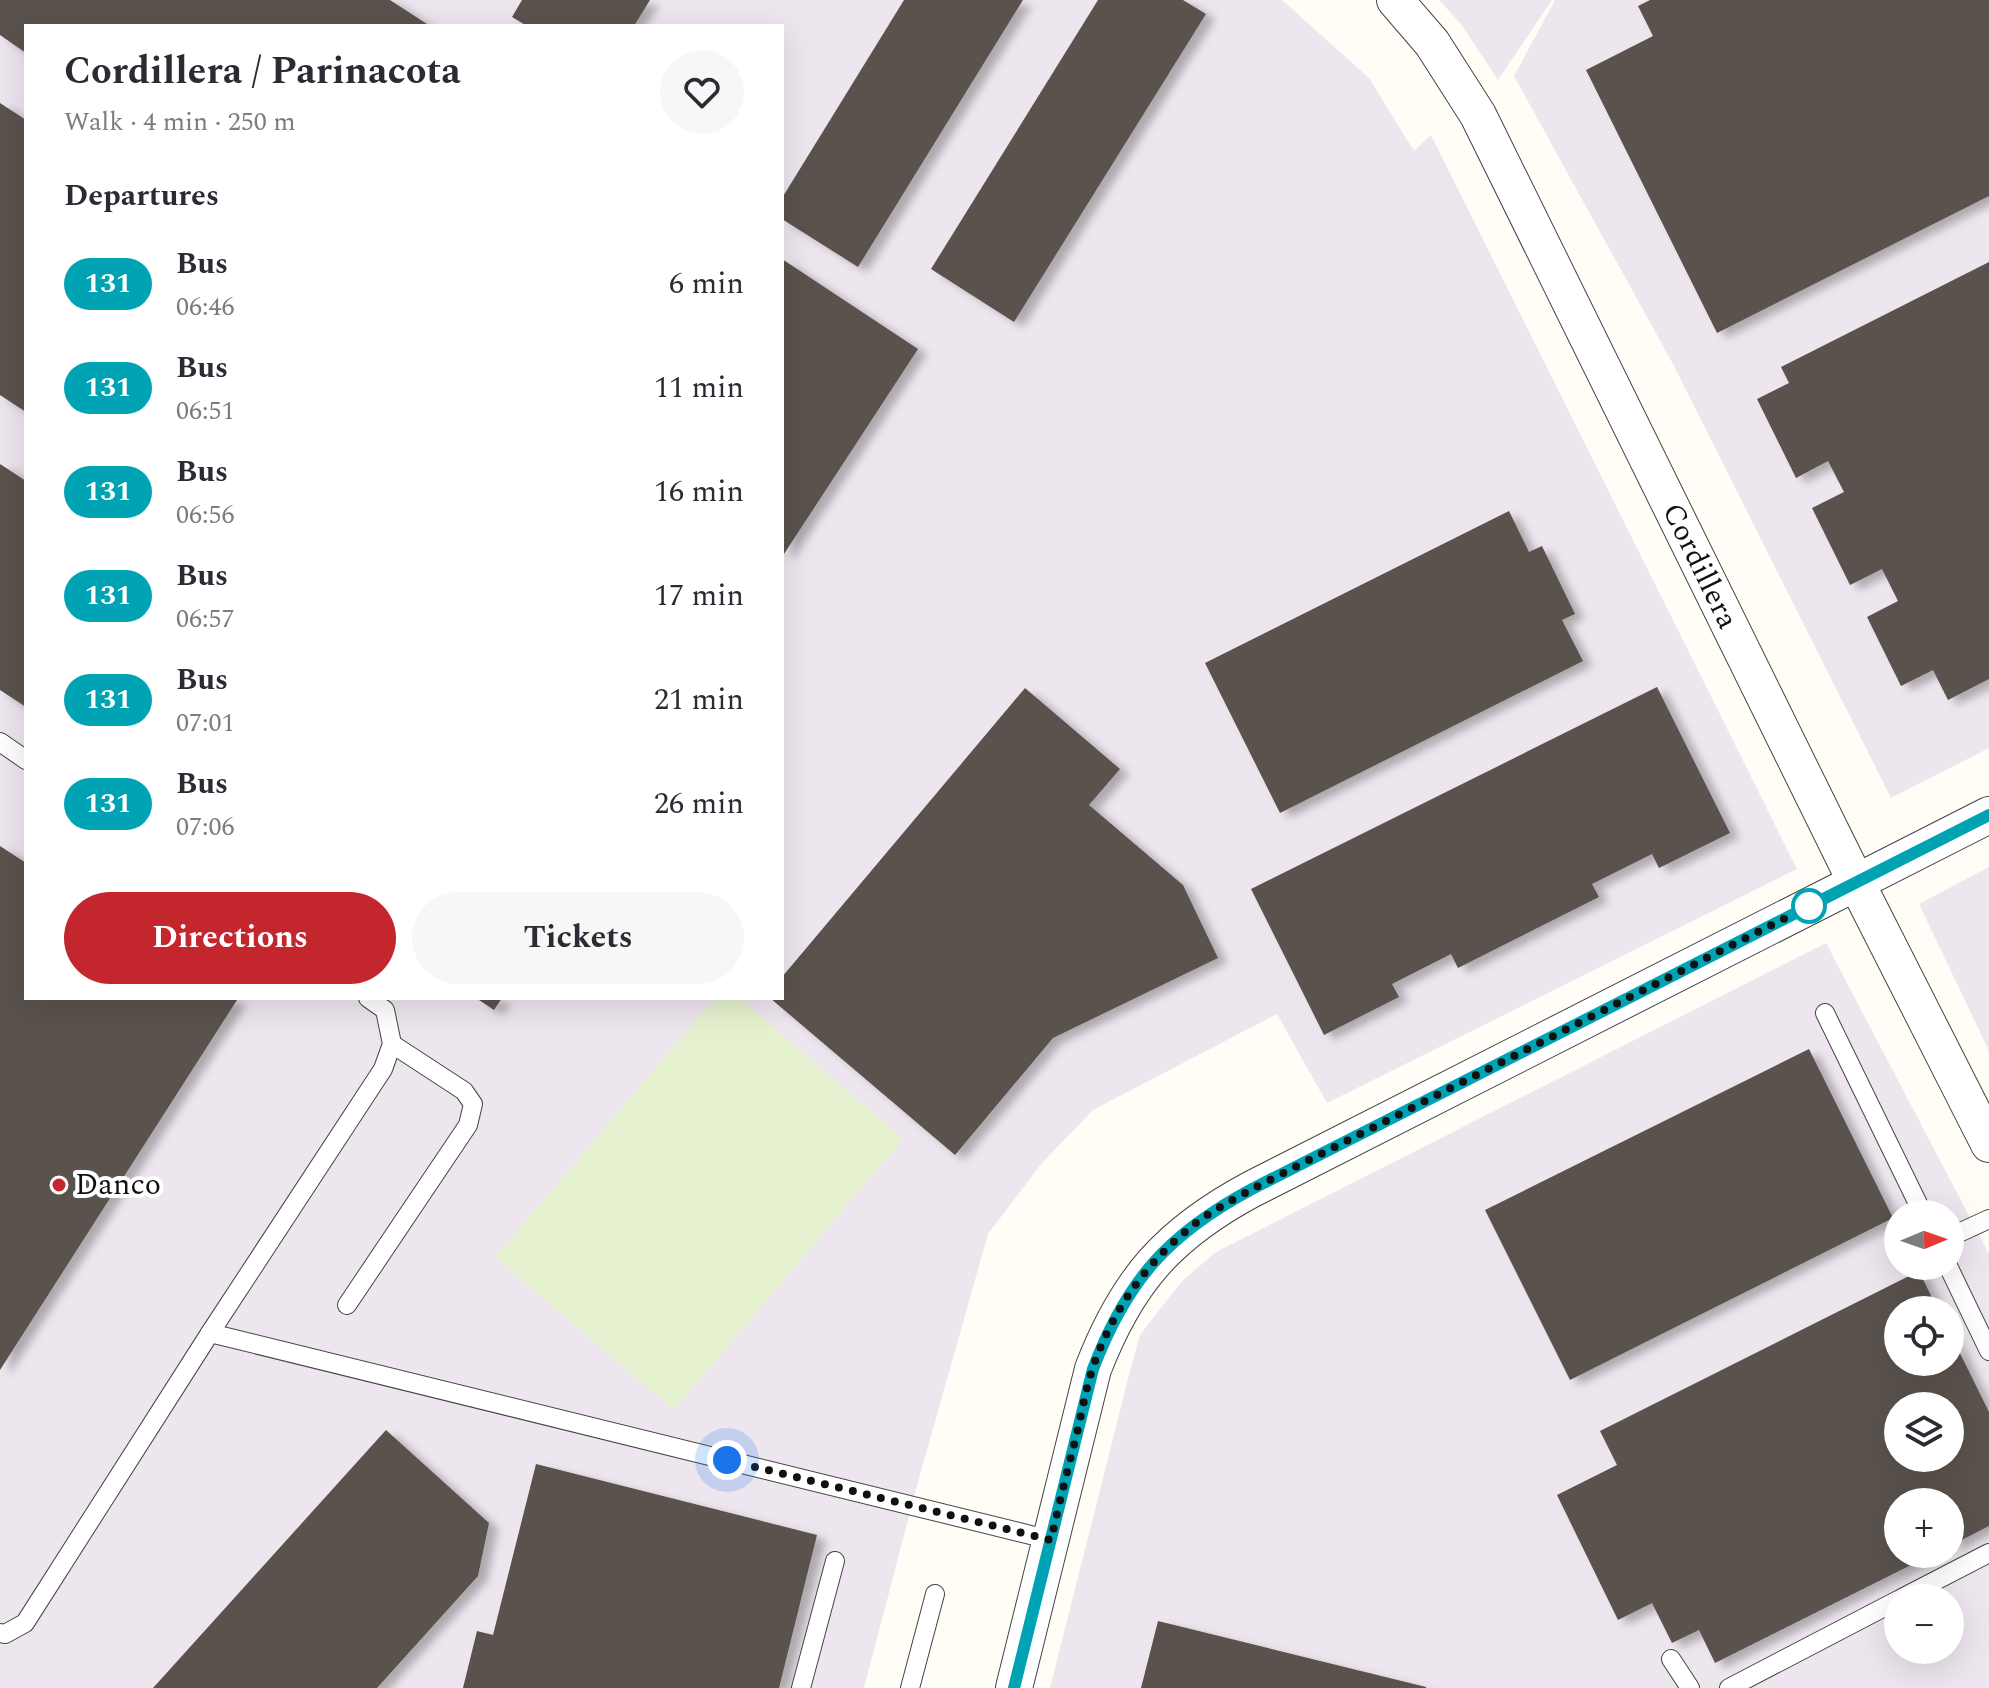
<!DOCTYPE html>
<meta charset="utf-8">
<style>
body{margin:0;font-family:Spectral,serif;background:#f7f7f7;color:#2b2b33;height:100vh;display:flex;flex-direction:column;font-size:30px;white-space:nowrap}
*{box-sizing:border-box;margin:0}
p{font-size:26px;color:#7c7c81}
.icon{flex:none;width:44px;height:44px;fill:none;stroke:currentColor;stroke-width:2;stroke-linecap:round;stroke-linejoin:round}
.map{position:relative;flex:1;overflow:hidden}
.side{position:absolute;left:24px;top:24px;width:760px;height:976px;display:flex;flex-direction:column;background:#fff;border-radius:0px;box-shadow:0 8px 32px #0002}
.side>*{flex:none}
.badge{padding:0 16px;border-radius:26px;font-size:28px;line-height:52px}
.needle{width:52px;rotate:88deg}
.fabs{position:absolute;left:1884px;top:1200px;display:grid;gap:16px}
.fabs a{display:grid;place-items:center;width:80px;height:80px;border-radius:50%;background:#fff;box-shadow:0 8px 32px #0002;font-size:40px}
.you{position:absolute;width:40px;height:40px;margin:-20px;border:6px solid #fff;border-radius:50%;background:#1a73e8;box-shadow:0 0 0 12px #1a73e833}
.map>.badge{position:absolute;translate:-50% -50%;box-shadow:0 0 0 4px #fff}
h2{padding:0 40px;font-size:30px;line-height:72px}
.round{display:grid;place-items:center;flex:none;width:84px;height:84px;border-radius:42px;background:#f7f7f7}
.summary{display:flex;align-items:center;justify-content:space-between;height:136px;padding:0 40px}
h1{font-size:38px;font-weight:700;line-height:60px}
.action{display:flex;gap:16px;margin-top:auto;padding:16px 40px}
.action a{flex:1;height:92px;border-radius:48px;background:#c4262e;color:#fff;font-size:32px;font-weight:700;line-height:92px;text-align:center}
.action a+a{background:#f7f7f7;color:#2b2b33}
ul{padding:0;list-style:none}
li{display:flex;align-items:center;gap:24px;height:104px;padding:0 40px}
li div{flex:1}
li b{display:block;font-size:30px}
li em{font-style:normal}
li .badge{min-width:88px;font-weight:700;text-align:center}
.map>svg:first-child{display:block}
</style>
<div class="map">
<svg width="1989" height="1688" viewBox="0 0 1989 1688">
<defs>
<filter id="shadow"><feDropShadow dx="9" dy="5" stdDeviation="4" flood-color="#0004"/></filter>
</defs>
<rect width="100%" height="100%" fill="#fffdf5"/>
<!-- industrial -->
<g fill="#eee6ef" fill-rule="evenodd">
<path d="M0,0H1282L1369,78L1414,151L1431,135L1797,869L1327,1103L1277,1014L1093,1110L1042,1163L988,1234L918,1482L864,1688H0ZM26,26H782V998H26Z"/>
<path d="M1439,0H1552L1498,80L1461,24Z"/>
<path d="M1555,0H1989V748L1891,798L1674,366L1514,76Z"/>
<path d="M1989,867V1051L1919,904Z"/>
<path d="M1826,943L1989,1254V1688H1050L1131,1367L1140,1335L1181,1282L1216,1252ZM1898,1214H1950V1266H1898ZM1898,1310H1950V1362H1898ZM1898,1406H1950V1458H1898ZM1898,1502H1950V1554H1898ZM1898,1598H1950V1650H1898Z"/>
</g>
<!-- pitch -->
<path fill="#e6f2cf" d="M715,998H739L903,1139L674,1410L495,1257Z"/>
<!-- building -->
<g fill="#5a524d" fill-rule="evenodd" filter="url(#shadow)">
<path d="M0,0H390L430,26H26V53L0,35Z"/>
<path d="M522,0H650L634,26H527L512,17Z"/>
<path d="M904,0H1023L858,267L782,219V198Z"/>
<path d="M1098,0H1183L1206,14L1014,322L931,269Z"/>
<path d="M1650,0H1989V196L1717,333L1586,70L1653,36L1638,6Z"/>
<path d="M0,103L26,120V412L0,395Z"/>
<path d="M782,259L918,349L784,554L782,552Z"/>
<path d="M1989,262V679L1948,700L1933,670L1901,686L1867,617L1898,601L1882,569L1850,585L1812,508L1844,492L1828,461L1796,478L1757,399L1789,383L1781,367Z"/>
<path d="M0,464L26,481V707L0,690Z"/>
<path d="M1509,511L1529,552L1542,546L1575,614L1562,620L1583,661L1280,813L1205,663Z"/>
<path d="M1657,687L1730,833L1659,868L1652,854L1592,884L1599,897L1458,968L1451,954L1392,984L1399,997L1324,1035L1251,889Z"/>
<path d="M1025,688L1120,769L1089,805L1183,885L1218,958L1053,1038L955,1155L770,998H782V977Z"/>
<path d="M0,846L26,863V998H234L237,1000L0,1370Z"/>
<path d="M476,998H502L494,1010Z"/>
<path d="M1809,1049L1893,1218L1570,1380L1485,1210Z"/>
<path d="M1919,1271L1938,1310H1898V1362H1950V1333L1989,1412V1526L1950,1546V1502H1898V1554H1933L1715,1663L1699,1630L1672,1643L1652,1603L1618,1620L1557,1495L1617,1465L1600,1431ZM1898,1406H1950V1458H1898Z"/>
<path d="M386,1430L489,1523L478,1576L377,1688H153Z"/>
<path d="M536,1464L817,1535L779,1688H463L477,1631L493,1635Z"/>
<path d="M1158,1621L1426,1687V1688H1141Z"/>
</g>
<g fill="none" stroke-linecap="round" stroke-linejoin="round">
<defs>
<g id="service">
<path d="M0,742L26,760"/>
<path d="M1825,1013L1923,1214"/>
<path d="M1950,1237L1989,1219"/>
<path d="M1948,1266L1989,1351"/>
<path d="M347,1305L468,1125L473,1104L464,1091L392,1044"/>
<path d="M210,1333L1051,1540"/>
<path d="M1902,1598L1989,1553"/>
<path d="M0,1633L5,1634L25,1623L210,1333L383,1069L392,1044L385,1010L368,998"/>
<path d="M1671,1659L1690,1688"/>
<path d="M801,1688L835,1561"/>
<path d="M910,1688L935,1594"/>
<path d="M1729,1688L1898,1600"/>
</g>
<g id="minor">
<path d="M1395,0L1432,43L1478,115L1856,882L1989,1144"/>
<path d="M1014,1688L1093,1369C1127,1281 1168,1234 1252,1189L1989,815"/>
</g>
</defs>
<!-- service casing -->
<use href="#service" stroke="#444" stroke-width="20"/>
<!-- minor casing -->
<use href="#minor" stroke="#444" stroke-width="38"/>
<!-- service -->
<use href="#service" stroke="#fff" stroke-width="18"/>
<!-- minor -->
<use href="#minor" stroke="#fff" stroke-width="36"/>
</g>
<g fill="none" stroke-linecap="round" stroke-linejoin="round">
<defs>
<path id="line" d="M1014,1688L1093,1369C1127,1280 1168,1234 1252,1189L1989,815"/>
</defs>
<!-- line casing -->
<use href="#line" stroke="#fff" stroke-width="18"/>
<!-- line -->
<use href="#line" stroke="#00a3b4" stroke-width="12"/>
<!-- walk -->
<path stroke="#111" stroke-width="8" stroke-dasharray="0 14.4" d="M727,1460L1051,1540C1059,1504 1068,1468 1077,1433C1082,1411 1086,1388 1093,1367C1111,1315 1142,1268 1185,1232C1205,1214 1229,1202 1252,1189L1809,906"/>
</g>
<!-- markers -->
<circle fill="#fff" stroke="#00a3b4" stroke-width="4" cx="1809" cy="906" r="16"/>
<circle fill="#c4262e" stroke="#fff" stroke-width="3" cx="59" cy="1185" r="8"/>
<g text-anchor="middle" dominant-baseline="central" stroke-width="8" stroke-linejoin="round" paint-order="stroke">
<!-- street labels -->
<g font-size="30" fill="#111" stroke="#fff">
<text transform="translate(1700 566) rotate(64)">Cordillera</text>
</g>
<!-- poi labels -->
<g font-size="30" fill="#111" stroke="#fff" text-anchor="start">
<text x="75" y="1185">Danco</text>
</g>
</g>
</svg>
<div class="fabs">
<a><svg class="needle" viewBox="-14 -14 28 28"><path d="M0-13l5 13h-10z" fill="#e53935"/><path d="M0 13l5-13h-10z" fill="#7c7c81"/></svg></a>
<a><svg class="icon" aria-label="locate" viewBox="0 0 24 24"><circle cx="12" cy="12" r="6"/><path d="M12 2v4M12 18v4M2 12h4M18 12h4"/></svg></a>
<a><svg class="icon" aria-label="layers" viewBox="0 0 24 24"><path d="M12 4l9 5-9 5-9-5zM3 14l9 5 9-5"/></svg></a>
<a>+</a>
<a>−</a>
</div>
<div class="you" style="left:727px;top:1460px"></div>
<section class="side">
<div class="summary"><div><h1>Cordillera / Parinacota</h1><p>Walk · 4 min · 250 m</p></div><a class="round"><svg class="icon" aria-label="heart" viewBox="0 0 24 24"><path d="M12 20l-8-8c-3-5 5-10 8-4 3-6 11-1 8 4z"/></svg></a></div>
<h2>Departures</h2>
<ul>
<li><span class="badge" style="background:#00a3b4;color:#fff">131</span><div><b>Bus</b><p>06:46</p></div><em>6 min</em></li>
<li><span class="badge" style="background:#00a3b4;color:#fff">131</span><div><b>Bus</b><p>06:51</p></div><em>11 min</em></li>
<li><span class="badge" style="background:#00a3b4;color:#fff">131</span><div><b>Bus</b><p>06:56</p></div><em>16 min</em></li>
<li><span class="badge" style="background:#00a3b4;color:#fff">131</span><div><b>Bus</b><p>06:57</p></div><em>17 min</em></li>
<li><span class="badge" style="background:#00a3b4;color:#fff">131</span><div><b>Bus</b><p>07:01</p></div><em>21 min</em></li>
<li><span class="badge" style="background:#00a3b4;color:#fff">131</span><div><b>Bus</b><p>07:06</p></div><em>26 min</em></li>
</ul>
<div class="action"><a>Directions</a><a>Tickets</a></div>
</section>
</div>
